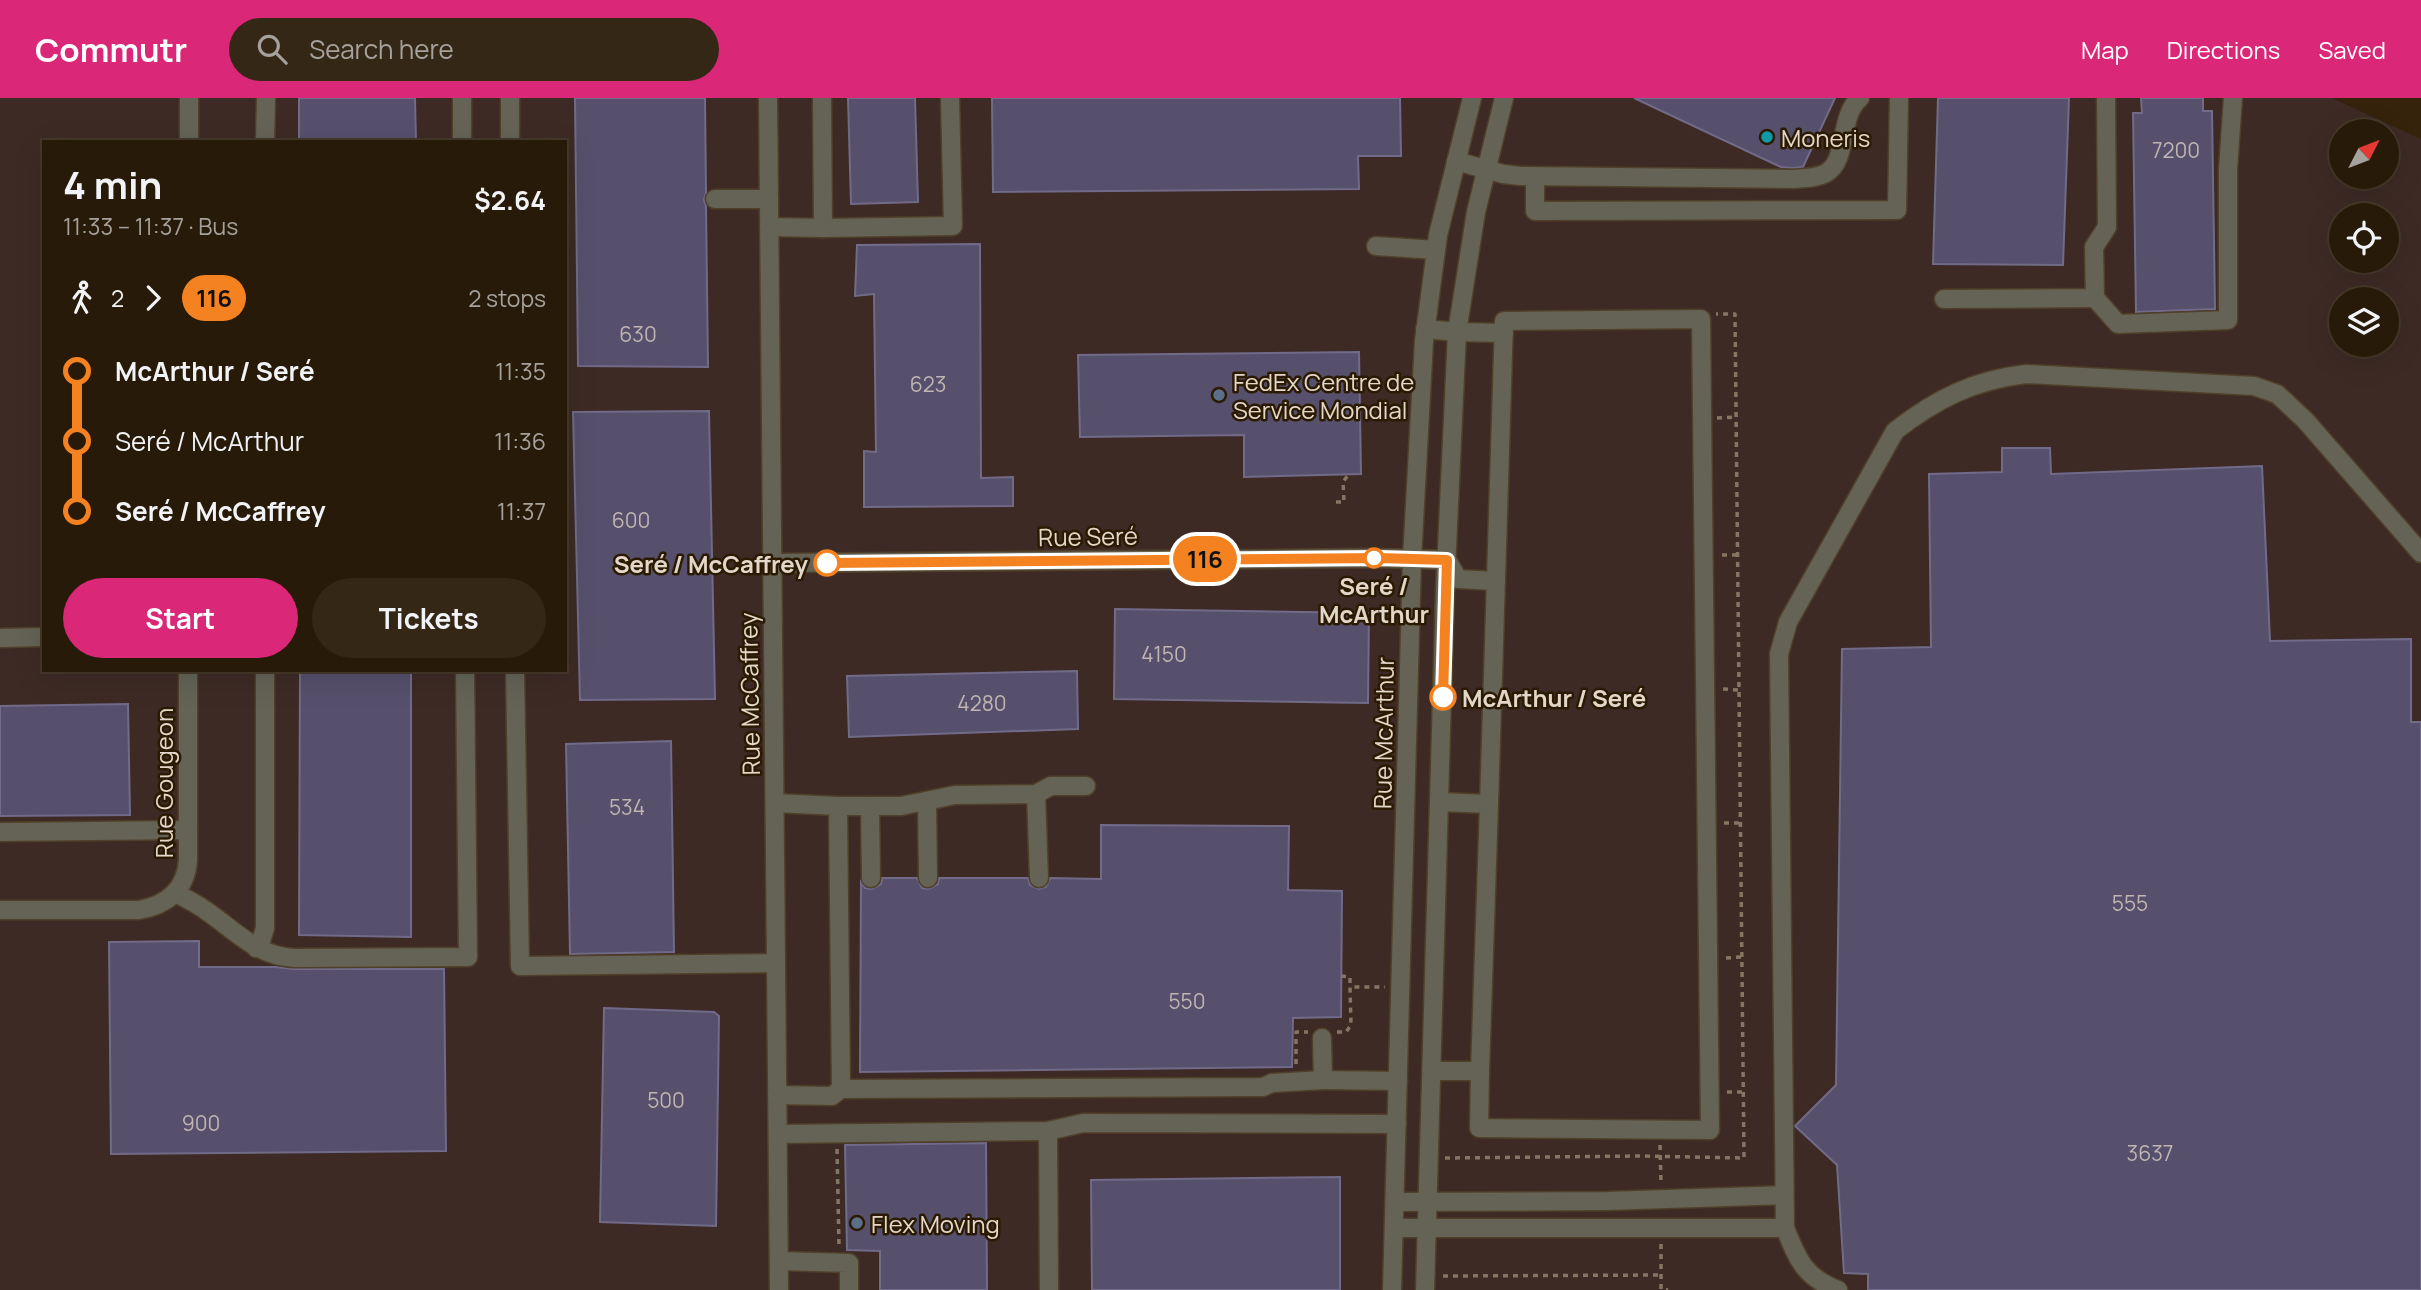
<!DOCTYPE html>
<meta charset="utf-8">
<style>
body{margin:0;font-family:Manrope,sans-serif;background:#342716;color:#f1f3f6;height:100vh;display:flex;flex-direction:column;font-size:26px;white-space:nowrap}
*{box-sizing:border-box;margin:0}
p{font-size:23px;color:#a5a19c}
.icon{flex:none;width:38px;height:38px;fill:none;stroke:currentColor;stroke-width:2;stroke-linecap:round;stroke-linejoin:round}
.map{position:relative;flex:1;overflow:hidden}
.sheet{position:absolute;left:42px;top:42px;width:525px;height:532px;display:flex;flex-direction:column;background:#281a08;border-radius:0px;box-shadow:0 7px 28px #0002,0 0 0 2px #443829}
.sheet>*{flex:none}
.badge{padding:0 14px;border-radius:23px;font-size:24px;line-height:46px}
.needle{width:46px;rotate:48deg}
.fabs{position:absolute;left:2329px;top:21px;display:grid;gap:14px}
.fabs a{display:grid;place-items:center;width:70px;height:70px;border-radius:50%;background:#281a08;box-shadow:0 7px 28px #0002,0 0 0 2px #443829;font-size:35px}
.map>.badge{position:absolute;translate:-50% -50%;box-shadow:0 0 0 4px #fff}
.legs{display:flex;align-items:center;gap:10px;height:77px;padding:0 21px;font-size:23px}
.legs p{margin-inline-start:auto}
.head{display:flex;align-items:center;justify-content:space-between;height:119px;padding:0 21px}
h1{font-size:38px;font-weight:700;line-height:52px}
.action{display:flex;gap:14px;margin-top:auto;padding:14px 21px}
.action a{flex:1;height:80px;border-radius:42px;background:#db2777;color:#fff;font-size:28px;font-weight:700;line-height:80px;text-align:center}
.action a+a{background:#342716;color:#f1f3f6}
ul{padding:0 21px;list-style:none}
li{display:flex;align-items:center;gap:24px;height:70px;font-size:26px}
li i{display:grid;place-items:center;width:10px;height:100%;margin:0 9px;background:currentColor}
li i::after{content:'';width:18px;height:18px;margin:-9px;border:5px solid;border-radius:50%;background:#281a08}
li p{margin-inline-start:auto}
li:first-child i{background:linear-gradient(#0000 50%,currentColor 0)}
li:last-child i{background:linear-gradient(currentColor 50%,#0000 0)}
header{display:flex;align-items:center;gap:42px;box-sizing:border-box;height:98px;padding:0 35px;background:#db2777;color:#fff}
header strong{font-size:33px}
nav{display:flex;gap:38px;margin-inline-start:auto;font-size:24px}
.search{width:490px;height:63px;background:#342716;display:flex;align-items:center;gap:18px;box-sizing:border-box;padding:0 24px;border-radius:38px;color:#a5a19c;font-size:26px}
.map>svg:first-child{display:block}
</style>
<header>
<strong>Commutr</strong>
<div class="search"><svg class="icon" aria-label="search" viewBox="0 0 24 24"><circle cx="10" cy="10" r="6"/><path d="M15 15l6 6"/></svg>Search here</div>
<nav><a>Map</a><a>Directions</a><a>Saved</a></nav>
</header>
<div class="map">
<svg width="2421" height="1192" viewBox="0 0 2421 1192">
<rect width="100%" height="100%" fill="#35230b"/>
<!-- industrial -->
<path fill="#3d2a25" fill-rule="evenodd" d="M0,0H2332L2421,41V1192H0ZM2342,33H2387V79H2342ZM44,44H565V572H44ZM2342,117H2387V163H2342ZM2342,201H2387V247H2342Z"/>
<!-- building -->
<g fill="#56506c" stroke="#716b89" stroke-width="2">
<path d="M299,0H415L416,44H299Z"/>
<path d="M575,0H705L706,95L704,102L706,108L708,269L578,268Z"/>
<path d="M848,0H915L918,104L851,106Z"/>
<path d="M992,0H1400L1401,58H1358L1359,91L993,94Z"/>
<path d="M1634,0H1835L1803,69L1793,70L1781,69Z"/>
<path d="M1938,0H2069L2063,167L1933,166Z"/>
<path d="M2141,0H2203V13H2212L2215,211L2136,214L2133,15H2142Z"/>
<path d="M980,146L981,380L1013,379V408L864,409V353L876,354L874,196L855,198L857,147Z"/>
<path d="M1359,254L1361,376L1244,379V337L1080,339L1078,257Z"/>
<path d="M709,313L715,601L580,602L573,314Z"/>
<path d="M2002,350H2050L2051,376L2262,368L2270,543L2411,541V624H2421V1192H1868V1176L1844,1175L1837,1067L1795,1028L1836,987L1842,551L1931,549L1929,376L2002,374Z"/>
<path d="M1115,511L1369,515L1368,605L1114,601Z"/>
<path d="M300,572H411V839L299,837Z"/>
<path d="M1077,573L1078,631L849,639L847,578Z"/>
<path d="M128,606L130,717L0,718V608Z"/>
<path d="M671,643L674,854L570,856L566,646Z"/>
<path d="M1101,727L1289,728L1288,792L1342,793L1341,919L1293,920L1292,969L860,974L861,784L865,790L872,791L881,786L882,780H917L922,790L929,791L938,786L939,780H1028L1030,787L1039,791L1046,789L1050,780L1101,781Z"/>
<path d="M199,843V869H275L295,871H444L446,1053L111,1056L109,844Z"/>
<path d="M604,910L714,914L719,918L716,1128L600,1124Z"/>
<path d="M986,1045L987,1192H880V1153L847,1152L845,1047Z"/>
<path d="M1340,1079V1192H1092L1091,1082Z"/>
</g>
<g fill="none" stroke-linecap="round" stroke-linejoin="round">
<defs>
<g id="minor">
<path d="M462,0V44"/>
<path d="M510,0V44"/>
<path d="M768,0L779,1192"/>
<path d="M189,44V0"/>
<path d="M265,44L266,0"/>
<path d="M1456,63L1503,76L1520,78L1793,81C1804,80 1817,80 1826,75C1849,62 1838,18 1860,0"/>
<path d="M1535,78V113L1897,112L1899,0"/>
<path d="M715,101H769"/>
<path d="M769,129L823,130L822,0"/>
<path d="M823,130L953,128L950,0"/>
<path d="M1376,148L1436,152"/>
<path d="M2095,200L2118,226L2228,222V71L2233,0"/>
<path d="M1944,201L2095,200L2094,149L2107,129L2106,0"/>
<path d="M1425,231L1457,234L1504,235"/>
<path d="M1447,462L1458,481L1496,483"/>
<path d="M772,465L1379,460L1447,462"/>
<path d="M0,540L44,539"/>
<path d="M515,572L520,868L776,865"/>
<path d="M1036,696L1039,780"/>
<path d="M927,703L928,780"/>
<path d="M775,705L838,708L841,991"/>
<path d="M838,708H901L955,697L1036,696L1051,688H1086"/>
<path d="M870,708L871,780"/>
<path d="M0,734L188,732"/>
<path d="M176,795C186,801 196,805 205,812C235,832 257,859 295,860L468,859L465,572"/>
<path d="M0,812H139C167,807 186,792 188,762V572"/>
<path d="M256,850L262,840L265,830V572"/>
<path d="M1322,940L1323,982L1398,983"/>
<path d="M1432,973H1480L1489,706L1440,704"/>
<path d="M1480,973L1479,1030L1710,1032L1701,221L1504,223L1489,706"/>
<path d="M777,997L832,998L841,991L1263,989L1272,985L1323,982"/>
<path d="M1048,1033L1049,1192"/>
<path d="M778,1036L1048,1033L1083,1025L1397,1026"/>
<path d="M1396,1104L1607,1103L1784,1097"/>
<path d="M1395,1130H1785"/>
<path d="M779,1163L849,1165V1192"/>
<path d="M1392,1192L1412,461L1424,243L1438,137L1472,0"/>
<path d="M1425,1192L1445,493L1457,234L1476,114L1504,0"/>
<path d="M1838,1192C1804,1179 1798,1162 1785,1130L1779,556L1788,524L1895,333C1936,301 1974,282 2026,276L2254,288L2277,296L2305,322L2421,455"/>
</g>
</defs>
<!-- minor casing -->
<use href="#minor" stroke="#514029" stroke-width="21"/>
<!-- path -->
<g stroke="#857663" stroke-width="3.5" stroke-dasharray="5 5" stroke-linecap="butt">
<path d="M1717,320L1736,319"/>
<path d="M1336,404H1344L1343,384L1349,376"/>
<path d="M1722,457H1737"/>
<path d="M1723,591L1738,592"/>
<path d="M1724,725H1740"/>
<path d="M1726,860L1741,859"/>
<path d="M1341,878L1350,879V889"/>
<path d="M1337,934H1346L1351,927L1350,889H1385"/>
<path d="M1296,966V934H1308"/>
<path d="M1727,994H1743"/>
<path d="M1660,1047L1661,1085"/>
<path d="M837,1051L839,1148"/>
<path d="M1445,1060L1640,1058L1744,1060L1735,216H1716"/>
<path d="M1661,1146V1191L1668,1192"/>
<path d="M1443,1178L1661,1177"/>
</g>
<!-- minor -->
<use href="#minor" stroke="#646356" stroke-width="18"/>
</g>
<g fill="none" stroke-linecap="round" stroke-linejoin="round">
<defs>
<path id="line-1" d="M827,465L1379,460L1447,462L1443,599"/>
</defs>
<!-- line-1 casing -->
<use href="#line-1" stroke="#fff" stroke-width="16"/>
<!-- line-1 -->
<use href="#line-1" stroke="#f58220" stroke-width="10"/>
</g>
<!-- markers -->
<circle fill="#0f9aa8" stroke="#2b1a02" stroke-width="2.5" cx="1767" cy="39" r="7"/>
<g fill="#5c6f8a" stroke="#2b1a02" stroke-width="2.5">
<circle cx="1219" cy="297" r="7"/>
<circle cx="857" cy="1125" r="7"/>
</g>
<g fill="#fff" stroke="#f58220" stroke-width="3.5">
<circle cx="1374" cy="460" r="9"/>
<circle cx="827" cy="465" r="12"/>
<circle cx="1443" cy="599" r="12"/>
</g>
<g text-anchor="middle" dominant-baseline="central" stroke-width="5" stroke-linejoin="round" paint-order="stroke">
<!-- number labels -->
<g font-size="21" fill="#c0b5b2">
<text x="2176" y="52">7200</text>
<text x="638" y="236">630</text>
<text x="928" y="286">623</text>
<text x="631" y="422">600</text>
<text x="1164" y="556">4150</text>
<text x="982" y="605">4280</text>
<text x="627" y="709">534</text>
<text x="2130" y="805">555</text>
<text x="1187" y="903">550</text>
<text x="666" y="1002">500</text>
<text x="201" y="1025">900</text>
<text x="2150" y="1055">3637</text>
</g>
<!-- poi labels -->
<g font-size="24" fill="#e3d7c9" stroke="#2b1a02" text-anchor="start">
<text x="1781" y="39">Moneris</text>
<text x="1233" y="283">FedEx Centre de<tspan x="1233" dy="28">Service Mondial</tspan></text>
<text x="871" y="1125">Flex Moving</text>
</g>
<!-- street labels -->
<g font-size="24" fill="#e3d7c9" stroke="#2b1a02">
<text transform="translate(1088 438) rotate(-1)">Rue Seré</text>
<text transform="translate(749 596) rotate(-91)">Rue McCaffrey</text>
<text transform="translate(1383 635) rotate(-89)">Rue McArthur</text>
<text transform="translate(163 685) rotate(-90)">Rue Gougeon</text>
</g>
<!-- stop labels -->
<g font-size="24" font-weight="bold" fill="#e3d7c9" stroke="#2b1a02" text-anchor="end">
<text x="808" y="465">Seré / McCaffrey</text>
<text x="1374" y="487" text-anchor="middle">Seré /<tspan x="1374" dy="28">McArthur</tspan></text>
<text x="1462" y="599" text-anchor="start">McArthur / Seré</text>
</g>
</g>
</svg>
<div class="fabs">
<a><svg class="needle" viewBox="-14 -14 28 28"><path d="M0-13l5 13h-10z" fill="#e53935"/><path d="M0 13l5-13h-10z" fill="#a5a19c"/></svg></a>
<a><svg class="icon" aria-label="locate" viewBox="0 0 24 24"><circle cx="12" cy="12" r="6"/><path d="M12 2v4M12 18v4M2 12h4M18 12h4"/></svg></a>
<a><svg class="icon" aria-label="layers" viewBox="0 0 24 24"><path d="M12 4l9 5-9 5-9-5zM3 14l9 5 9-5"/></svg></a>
</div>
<b class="badge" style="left:1205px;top:461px;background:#f58220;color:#111">116</b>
<section class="sheet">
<div class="head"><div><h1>4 min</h1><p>11:33 – 11:37 · Bus</p></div><b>$2.64</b></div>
<div class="legs"><svg class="icon" aria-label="walk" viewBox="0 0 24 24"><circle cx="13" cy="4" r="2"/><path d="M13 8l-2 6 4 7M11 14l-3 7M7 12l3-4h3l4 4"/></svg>2<svg class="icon" aria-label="forward" viewBox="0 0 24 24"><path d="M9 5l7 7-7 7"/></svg><b class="badge" style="background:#f58220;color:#111">116</b><p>2 stops</p></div>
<ul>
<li><i style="color:#f58220"></i><b>McArthur / Seré</b><p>11:35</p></li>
<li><i style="color:#f58220"></i><span>Seré / McArthur</span><p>11:36</p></li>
<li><i style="color:#f58220"></i><b>Seré / McCaffrey</b><p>11:37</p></li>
</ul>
<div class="action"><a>Start</a><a>Tickets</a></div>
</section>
</div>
